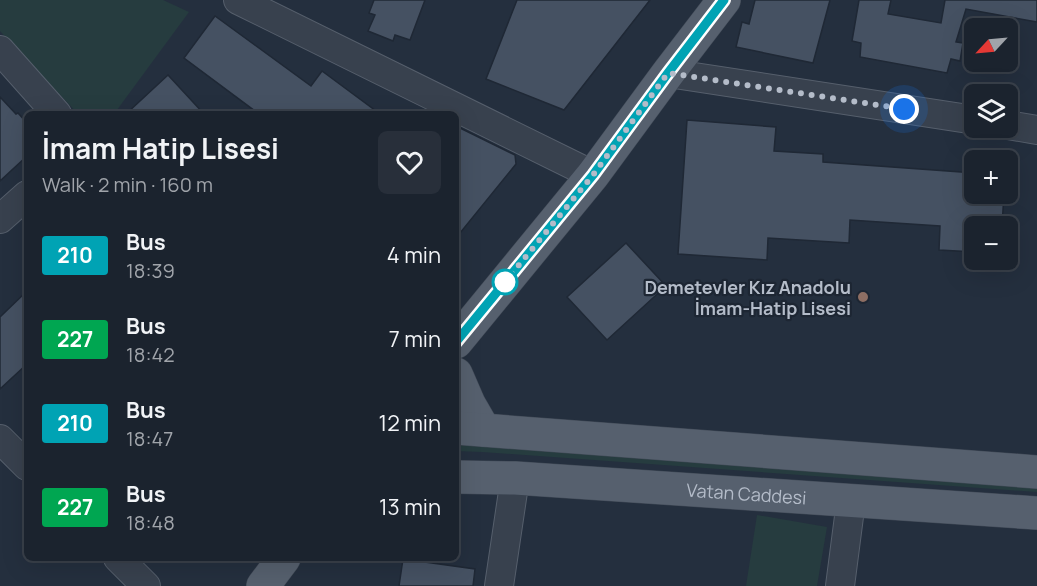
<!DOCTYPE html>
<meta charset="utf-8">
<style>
body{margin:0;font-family:Manrope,sans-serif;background:#282f3a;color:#f1f3f6;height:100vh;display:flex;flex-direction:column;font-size:22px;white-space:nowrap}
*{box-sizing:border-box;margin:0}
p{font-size:20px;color:#a0a4aa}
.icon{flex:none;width:33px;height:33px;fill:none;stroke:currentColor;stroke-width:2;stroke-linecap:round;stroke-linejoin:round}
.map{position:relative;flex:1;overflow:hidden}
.drawer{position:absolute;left:24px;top:111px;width:435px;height:450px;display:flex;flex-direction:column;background:#1b232e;border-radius:9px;box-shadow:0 6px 24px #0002,0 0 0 2px #39404a}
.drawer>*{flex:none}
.badge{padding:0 12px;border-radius:4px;font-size:21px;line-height:39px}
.needle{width:39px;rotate:244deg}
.buttons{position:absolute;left:964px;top:18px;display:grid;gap:12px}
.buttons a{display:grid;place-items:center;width:54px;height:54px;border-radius:9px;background:#1b232e;box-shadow:0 6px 24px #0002,0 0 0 2px #39404a;font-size:30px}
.you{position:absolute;width:30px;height:30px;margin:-15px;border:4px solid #fff;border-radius:50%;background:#1a73e8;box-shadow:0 0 0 9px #1a73e833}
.map>.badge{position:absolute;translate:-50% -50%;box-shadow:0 0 0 3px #fff}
.round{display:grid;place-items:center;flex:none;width:63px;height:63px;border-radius:9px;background:#282f3a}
.head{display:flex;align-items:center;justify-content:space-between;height:102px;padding:0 18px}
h1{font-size:28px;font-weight:700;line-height:45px}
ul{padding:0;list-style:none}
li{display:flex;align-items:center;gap:18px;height:84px;padding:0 18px}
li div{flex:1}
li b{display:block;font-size:22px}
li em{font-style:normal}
li .badge{min-width:66px;font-weight:700;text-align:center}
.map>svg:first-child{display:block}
</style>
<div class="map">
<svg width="1037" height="586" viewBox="0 0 1037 586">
<rect width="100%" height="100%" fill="#242f3e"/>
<!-- green -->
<g fill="#263c3f">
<path d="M0,0H163L189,12L114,114H78L0,31Z"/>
<path d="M456,441L1037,485V492L482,452L456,451Z"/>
<path d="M757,515L827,527L817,586H746Z"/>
</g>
<!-- building -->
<g fill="#455162" stroke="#1f2835" stroke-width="1.5">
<path d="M374,0H425L410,40L395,35L393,41L368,31L375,15L369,13Z"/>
<path d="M517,0H650L564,110L486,79Z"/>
<path d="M755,0H830L813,63L736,47L742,22L749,24Z"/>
<path d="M859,0H891L888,14L941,23L945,0H1037V22L966,9L956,42L963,43L960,61L951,59L947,73L860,57L861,43L852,41Z"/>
<path d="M215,16L311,86L322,71L380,114H259L184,58Z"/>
<path d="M168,75L204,114H126Z"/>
<path d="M0,97L16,114L18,113L27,123V156L0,181Z"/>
<path d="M687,120L776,127L774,151L823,154V162L975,173V194H1004L1002,226H975V252L939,250L940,226L850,220L849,243L768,238L767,260L678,254Z"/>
<path d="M456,126L515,155L516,164L456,238Z"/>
<path d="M626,243L666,286L607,340L567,297Z"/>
<path d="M27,291V364L0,389V317Z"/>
<path d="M403,559L475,569L473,586H399Z"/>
</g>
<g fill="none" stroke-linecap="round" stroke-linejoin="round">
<defs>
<g id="minor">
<path d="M238,0L593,175"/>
<path d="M0,50L57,114"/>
<path d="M668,73L975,120"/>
<path d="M1008,125L1037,130"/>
<path d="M0,219L27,195"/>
<path d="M0,439L27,466"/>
<path d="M118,558L146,586"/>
<path d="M499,586L515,478"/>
<path d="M840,586L851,501"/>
</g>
<g id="major">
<path d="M456,342L593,175L668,73L724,0"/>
<path d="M456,374L469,404L484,430"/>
<path d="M456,428L1037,472"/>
<path id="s1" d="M456,477L515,478L1037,513"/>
<path d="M263,586L284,558"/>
</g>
</defs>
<!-- minor casing -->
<use href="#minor" stroke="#565f6c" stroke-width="30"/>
<!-- major casing -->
<use href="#major" stroke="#414a57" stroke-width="34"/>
<!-- minor -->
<use href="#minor" stroke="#38414e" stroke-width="28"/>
<!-- major -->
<use href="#major" stroke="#56606e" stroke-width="33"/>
</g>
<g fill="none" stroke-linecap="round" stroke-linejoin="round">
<defs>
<path id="line" d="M456,342L593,175L668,73L724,0"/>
</defs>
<!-- line casing -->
<use href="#line" stroke="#fff" stroke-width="14"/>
<!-- line -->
<use href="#line" stroke="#00a3b4" stroke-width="9"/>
<!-- walk -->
<path stroke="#b4bcc9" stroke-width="6" stroke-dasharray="0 10.8" d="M505,282L593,175L668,73L904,109"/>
</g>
<!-- markers -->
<circle fill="#fff" stroke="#00a3b4" stroke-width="3" cx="505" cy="282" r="12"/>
<circle fill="#8d6e63" stroke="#1d2633" stroke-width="2" cx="863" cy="297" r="6"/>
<g text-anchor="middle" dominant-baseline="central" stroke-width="4.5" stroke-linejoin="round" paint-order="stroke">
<!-- poi labels -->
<g font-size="18" font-weight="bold" fill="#b4bcc9" stroke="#1d2633" text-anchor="end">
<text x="851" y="287">Demetevler Kız Anadolu<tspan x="851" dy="21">İmam-Hatip Lisesi</tspan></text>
</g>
<!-- street labels -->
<g font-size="18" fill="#b4bcc9" stroke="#1d2633">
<text stroke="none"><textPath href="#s1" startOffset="291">Vatan Caddesi</textPath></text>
</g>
</g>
</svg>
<div class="buttons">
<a><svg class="needle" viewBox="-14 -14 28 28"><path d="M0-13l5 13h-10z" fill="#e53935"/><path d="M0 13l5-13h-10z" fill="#a0a4aa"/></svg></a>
<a><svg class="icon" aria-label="layers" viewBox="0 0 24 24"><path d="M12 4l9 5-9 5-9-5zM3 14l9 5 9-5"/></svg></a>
<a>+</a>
<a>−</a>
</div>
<div class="you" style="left:904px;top:109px"></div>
<section class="drawer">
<div class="head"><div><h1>İmam Hatip Lisesi</h1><p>Walk · 2 min · 160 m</p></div><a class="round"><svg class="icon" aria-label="heart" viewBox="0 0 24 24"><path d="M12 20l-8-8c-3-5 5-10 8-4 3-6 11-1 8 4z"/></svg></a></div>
<ul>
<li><span class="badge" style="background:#00a3b4;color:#fff">210</span><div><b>Bus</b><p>18:39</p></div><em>4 min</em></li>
<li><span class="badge" style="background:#00a651;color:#fff">227</span><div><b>Bus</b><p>18:42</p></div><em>7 min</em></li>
<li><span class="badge" style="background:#00a3b4;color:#fff">210</span><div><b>Bus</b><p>18:47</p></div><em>12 min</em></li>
<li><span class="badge" style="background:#00a651;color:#fff">227</span><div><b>Bus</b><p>18:48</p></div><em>13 min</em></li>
</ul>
</section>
</div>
